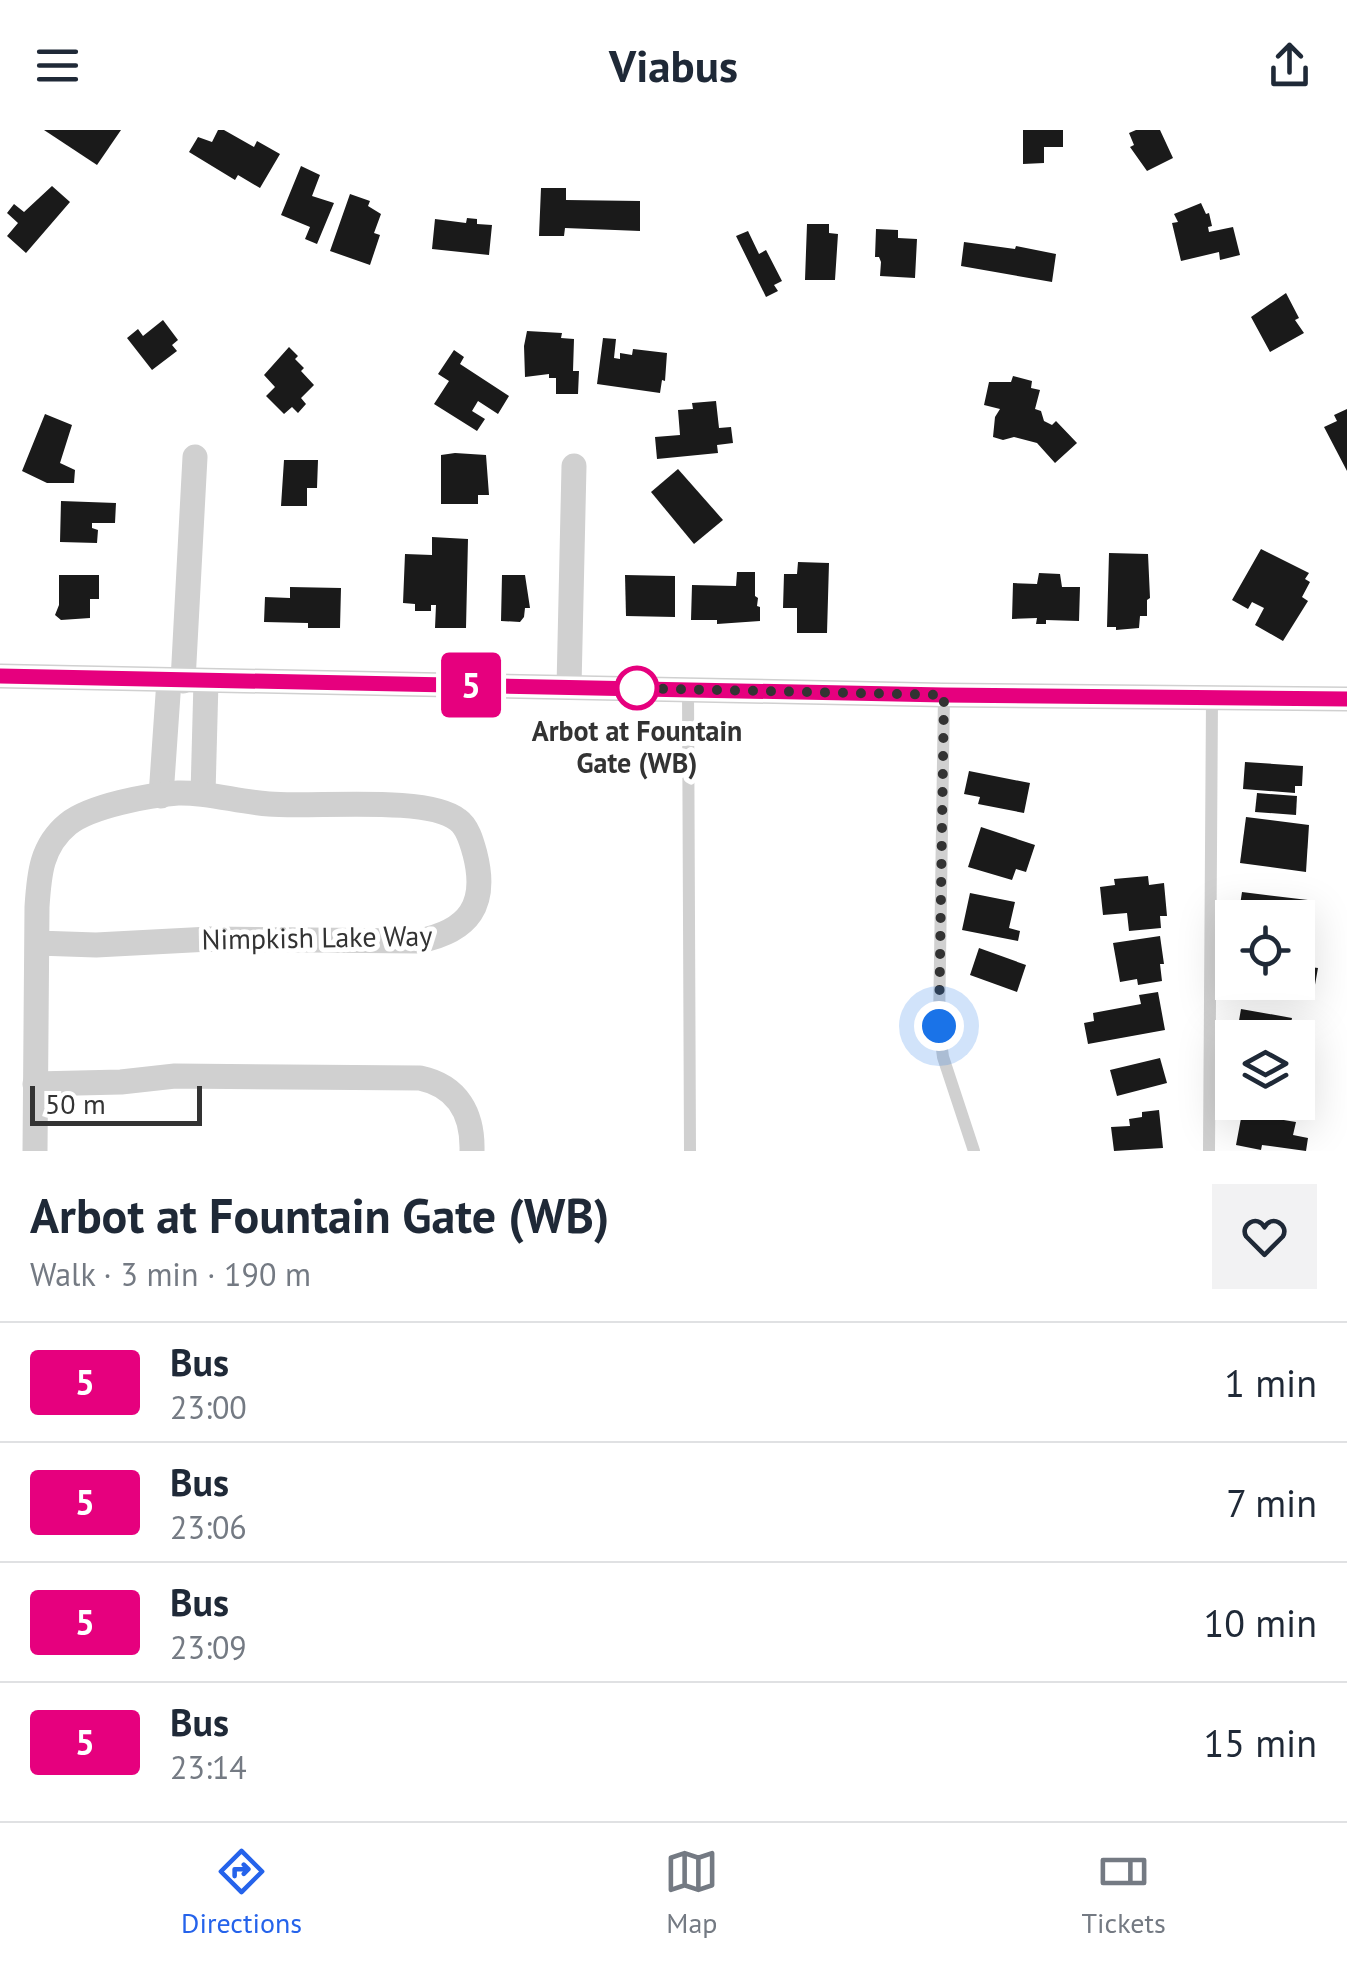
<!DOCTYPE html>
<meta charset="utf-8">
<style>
body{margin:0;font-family:"PT Sans",sans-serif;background:#f2f2f3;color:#1f2937;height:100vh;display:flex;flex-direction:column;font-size:38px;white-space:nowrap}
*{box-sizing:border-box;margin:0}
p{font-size:32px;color:#747a83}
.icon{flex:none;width:55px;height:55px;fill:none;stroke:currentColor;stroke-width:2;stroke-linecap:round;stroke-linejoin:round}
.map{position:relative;height:1021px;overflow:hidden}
.side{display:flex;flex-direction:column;background:#fff;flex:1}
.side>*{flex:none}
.badge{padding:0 20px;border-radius:8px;font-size:35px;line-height:65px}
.controls{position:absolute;left:1215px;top:770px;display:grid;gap:20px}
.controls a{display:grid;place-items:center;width:100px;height:100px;border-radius:0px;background:#fff;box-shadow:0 10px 40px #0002;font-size:50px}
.scale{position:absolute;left:30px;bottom:25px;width:172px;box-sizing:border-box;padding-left:10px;border:5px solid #333;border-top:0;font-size:28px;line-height:35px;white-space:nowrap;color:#333;-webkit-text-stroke:8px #fff;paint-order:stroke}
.you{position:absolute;width:50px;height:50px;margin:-25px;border:8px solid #fff;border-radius:50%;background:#1a73e8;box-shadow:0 0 0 15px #1a73e833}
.map>.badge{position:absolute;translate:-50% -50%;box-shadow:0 0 0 5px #fff}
.round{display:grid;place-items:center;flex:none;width:105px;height:105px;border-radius:0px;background:#f2f2f3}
.headline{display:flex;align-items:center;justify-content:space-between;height:170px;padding:0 30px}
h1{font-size:48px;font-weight:700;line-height:75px}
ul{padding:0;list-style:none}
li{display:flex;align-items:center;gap:30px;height:120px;padding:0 30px;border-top:2px solid #e0e1e3}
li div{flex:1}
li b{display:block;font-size:38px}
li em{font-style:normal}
li .badge{min-width:110px;font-weight:700;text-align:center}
header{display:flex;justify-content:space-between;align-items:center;height:130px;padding:0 30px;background:#fff;font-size:45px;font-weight:700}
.tab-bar{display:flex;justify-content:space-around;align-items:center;height:140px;border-top:2px solid #e0e1e3;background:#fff;font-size:28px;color:#747a83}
.tab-bar a{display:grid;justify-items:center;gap:5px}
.tab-bar .selected{color:#2563eb}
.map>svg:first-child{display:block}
</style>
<header><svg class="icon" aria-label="menu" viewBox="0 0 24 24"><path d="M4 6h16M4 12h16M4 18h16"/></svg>Viabus<svg class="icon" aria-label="share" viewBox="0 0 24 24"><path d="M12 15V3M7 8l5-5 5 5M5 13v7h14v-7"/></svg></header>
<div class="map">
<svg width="1347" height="1021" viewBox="0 0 1347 1021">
<rect width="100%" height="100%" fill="#fff"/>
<!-- building -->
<g fill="#1a1a1a">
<path d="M44,0H121L97,35Z"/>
<path d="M218,0H224L254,17L257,11L280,24L260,58L238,45L235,50L189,22L198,7L212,12Z"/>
<path d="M1023,0H1063V17H1044V33L1023,34Z"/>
<path d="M1136,0H1160L1173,28L1147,41L1130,17L1134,15L1129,3Z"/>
<path d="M301,36L320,45L312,66L334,73L317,114L305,109L310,97L281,85Z"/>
<path d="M52,56L70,72L26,123L7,106L18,93L7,83L14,74L24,82Z"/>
<path d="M541,58H566V70L640,71V101L565,98L564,106H539Z"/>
<path d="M350,64L370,71L368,76L381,84L374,103L380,105L370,135L330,121Z"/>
<path d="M1201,73L1206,84L1209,83L1212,96L1208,97L1209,102L1233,97L1240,125L1220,130L1219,122L1181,131L1172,93L1178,92L1174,84Z"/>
<path d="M467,88L477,89V94L492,95L489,125L432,119L435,89L466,93Z"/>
<path d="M807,94H829V103L838,104L835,150H805Z"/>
<path d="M876,99L898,100V108L917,109L915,148L880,146L881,132L879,127H875Z"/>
<path d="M748,101L759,124L766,120L782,151L774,155L778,161L766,167L736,106Z"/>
<path d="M964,112L1015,119L1016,116L1056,124L1052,152L961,136Z"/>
<path d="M1286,163L1299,188L1295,190L1304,203L1270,222L1251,187Z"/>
<path d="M163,190L178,210L172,215L177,221L152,240L127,208L138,199L143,206Z"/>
<path d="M527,201L562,203L561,208L574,209L573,241H579L578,264H556V248H549V244L525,247L524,216Z"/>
<path d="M603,208L616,209L614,228L620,229V223L632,225L633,219L667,223L665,251L662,250L660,263L597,254Z"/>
<path d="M289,217L298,226L295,229L304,238L301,241L314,255L301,268L306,274L298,283L292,277L284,284L266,266L275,257L264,245Z"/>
<path d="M454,220L464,227L460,234L509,266L498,284L478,271L472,281L485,289L477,301L434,274L449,251L438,244Z"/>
<path d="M1013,246L1032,251L1031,258L1040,260L1035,279L1041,281L1044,291L1052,295L1056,291L1077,313L1055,333L1037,313L1014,307L1003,310L993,307L995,287L1000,279L984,275L989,252H1011Z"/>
<path d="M716,271L719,298L731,297L733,313L717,315L718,323L657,329L655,307L680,305L678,280L693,279L692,273Z"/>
<path d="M1347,279V341L1324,297L1337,291L1334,285Z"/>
<path d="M45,284L72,295L60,333L75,340L74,353H47L22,341Z"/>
<path d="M455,323L486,325L489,365H478V374H441V325Z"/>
<path d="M284,330H318L317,358H307V376H281Z"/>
<path d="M678,339L723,390L694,414L651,362Z"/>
<path d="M61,371L116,373L115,393H92V398L98,400L97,413L60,412Z"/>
<path d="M432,407L468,409L466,498H435L436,475H431V481H415V474L403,473L405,424L432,425Z"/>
<path d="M1261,419L1309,443L1305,449L1310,452L1302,467L1308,471L1283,511L1255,495L1264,478L1252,472L1248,479L1232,470Z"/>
<path d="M1109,423L1148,424L1150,468L1147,470V486H1140L1139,498L1116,500V497H1107Z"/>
<path d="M798,432L829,433L827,503H797V478H783L784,444H797Z"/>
<path d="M737,442H755V466L758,468L757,476L760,477V491L717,494V490H691L692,455L736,456Z"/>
<path d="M1039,443L1060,444L1062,457H1080L1079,491L1046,490V494H1036L1037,488L1012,489L1013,453L1037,454Z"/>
<path d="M59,445H99V469H90V488L61,490L55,485L59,475Z"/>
<path d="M502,445H525L530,478H525L524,487L520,492L501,491Z"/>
<path d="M625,445L675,446V487L626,486Z"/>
<path d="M290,457L341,458L340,498H308V493L264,492L265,467L290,468Z"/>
<path d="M1245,632L1303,636L1302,656H1295V663L1243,659Z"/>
<path d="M969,641L1030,653L1024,683L978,674L980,667L964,664Z"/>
<path d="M1257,663L1297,666L1296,685L1255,682Z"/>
<path d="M1246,687L1309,695L1306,742L1240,733Z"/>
<path d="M981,697L1035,715L1026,742L1016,739L1012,750L968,737Z"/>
<path d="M1148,746L1149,755L1164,753L1167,786H1160L1161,798L1129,801L1127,783L1103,785L1100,757L1115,755L1114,749Z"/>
<path d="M1242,762L1308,770L1304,802L1298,801V788H1238Z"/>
<path d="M970,763L1015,772L1009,798L1020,801L1018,811L962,800Z"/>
<path d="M1160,806L1164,834H1160L1162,851L1138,855L1137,849L1120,852L1113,813Z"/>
<path d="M979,818L1026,835L1017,862L970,845Z"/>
<path d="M1298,831L1302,832V836L1318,838L1313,866L1269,858L1271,852H1298Z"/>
<path d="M1158,862L1165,900L1088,914L1084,893L1094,891L1093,883L1141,874L1139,865Z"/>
<path d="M1241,879L1292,888L1289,903L1308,906L1305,921L1298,920V908H1236Z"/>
<path d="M1160,928L1167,953L1117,966L1110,940Z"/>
<path d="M1159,980L1163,1018L1114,1021L1111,997L1130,996L1129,989L1142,987V982Z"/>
<path d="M1242,983L1296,992L1293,1005L1308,1008L1306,1021L1262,1015L1261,1020L1236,1015Z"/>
</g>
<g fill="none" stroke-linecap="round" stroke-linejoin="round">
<!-- service -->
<g stroke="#d0d0d0" stroke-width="12">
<path d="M688,559L690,1021"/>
<path d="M944,565L939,896L943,927L974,1021"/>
<path d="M1209,1021L1212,569"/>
</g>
<!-- minor -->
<g stroke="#d0d0d0" stroke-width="25">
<path d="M0,546L944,565L1347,569"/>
<path d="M183,551L195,327"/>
<path d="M569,557L574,336"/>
<path d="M203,664L206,551"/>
<path d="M161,666L169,550"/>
<path d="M35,954L121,952L175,946L420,948C458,956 473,984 472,1021"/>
<path d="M35,1021L37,777C39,745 41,716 68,694C90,676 149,665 178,663C208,662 238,672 269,674C311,678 428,665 458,690C468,697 472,713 475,724C488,775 469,801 419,811L210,809L96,815L37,813"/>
</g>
</g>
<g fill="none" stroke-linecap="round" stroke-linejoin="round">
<defs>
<path id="line" d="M0,546L944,565L1347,569"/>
</defs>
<!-- line casing -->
<use href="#line" stroke="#fff" stroke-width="22"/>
<!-- line -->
<use href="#line" stroke="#e6007e" stroke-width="15"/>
<!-- walk -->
<path stroke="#333" stroke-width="10" stroke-dasharray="0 18" d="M637,558H623L944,565L939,896"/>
</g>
<!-- markers -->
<circle fill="#fff" stroke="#e6007e" stroke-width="5" cx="637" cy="558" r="20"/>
<g text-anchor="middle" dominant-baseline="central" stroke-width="10" stroke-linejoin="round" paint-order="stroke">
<!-- stop labels -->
<g font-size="28" font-weight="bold" fill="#333" stroke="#fff">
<text x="637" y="600">Arbot at Fountain<tspan x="637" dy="32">Gate (WB)</tspan></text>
</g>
<!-- street labels -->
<g font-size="28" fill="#333" stroke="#fff">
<text transform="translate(317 807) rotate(-1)">Nimpkish Lake Way</text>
</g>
</g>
</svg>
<div class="controls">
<a><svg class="icon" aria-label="locate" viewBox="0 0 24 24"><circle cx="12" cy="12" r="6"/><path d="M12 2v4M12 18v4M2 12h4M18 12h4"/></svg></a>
<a><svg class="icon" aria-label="layers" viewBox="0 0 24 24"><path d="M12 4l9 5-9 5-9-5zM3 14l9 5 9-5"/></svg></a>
</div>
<div class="scale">50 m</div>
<div class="you" style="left:939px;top:896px"></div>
<b class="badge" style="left:471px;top:555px;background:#e6007e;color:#fff">5</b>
</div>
<section class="side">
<div class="headline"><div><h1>Arbot at Fountain Gate (WB)</h1><p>Walk · 3 min · 190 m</p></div><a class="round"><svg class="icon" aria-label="heart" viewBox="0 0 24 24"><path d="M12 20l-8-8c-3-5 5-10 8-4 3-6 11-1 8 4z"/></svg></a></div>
<ul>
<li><span class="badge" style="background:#e6007e;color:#fff">5</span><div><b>Bus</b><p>23:00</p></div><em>1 min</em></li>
<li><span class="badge" style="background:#e6007e;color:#fff">5</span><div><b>Bus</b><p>23:06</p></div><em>7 min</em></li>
<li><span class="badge" style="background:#e6007e;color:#fff">5</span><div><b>Bus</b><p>23:09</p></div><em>10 min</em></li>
<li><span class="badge" style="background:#e6007e;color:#fff">5</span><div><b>Bus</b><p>23:14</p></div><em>15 min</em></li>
</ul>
</section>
<nav class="tab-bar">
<a class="selected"><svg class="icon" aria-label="directions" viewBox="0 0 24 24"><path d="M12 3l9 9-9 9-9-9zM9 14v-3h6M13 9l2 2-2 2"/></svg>Directions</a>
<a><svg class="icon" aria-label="map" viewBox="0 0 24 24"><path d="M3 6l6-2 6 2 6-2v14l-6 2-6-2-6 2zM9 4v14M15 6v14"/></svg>Map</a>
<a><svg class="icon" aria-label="tickets" viewBox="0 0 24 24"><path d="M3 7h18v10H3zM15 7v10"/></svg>Tickets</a>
</nav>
